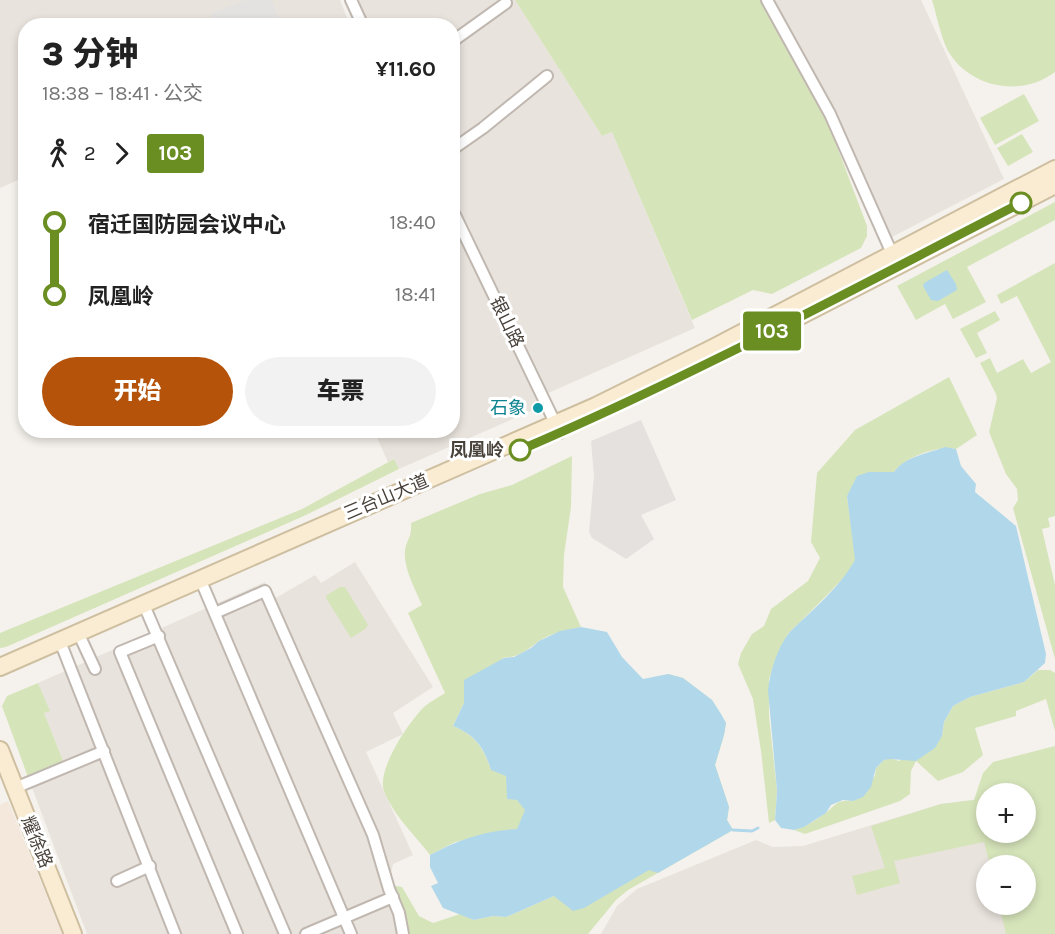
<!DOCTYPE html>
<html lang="zh">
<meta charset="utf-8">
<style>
body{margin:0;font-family:Karla,"Noto Sans SC",sans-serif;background:#f2f2f2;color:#222;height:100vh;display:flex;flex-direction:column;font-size:22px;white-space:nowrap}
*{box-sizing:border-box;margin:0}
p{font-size:20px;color:#767676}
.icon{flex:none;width:33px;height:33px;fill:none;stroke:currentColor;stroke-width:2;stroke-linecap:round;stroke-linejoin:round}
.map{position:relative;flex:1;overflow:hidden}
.drawer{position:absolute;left:18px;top:18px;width:442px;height:420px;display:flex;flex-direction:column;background:#fff;border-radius:24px;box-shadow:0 3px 9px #0003}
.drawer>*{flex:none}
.badge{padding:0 12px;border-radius:4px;font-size:21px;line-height:39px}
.tools{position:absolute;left:976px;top:783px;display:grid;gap:12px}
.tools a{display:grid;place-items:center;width:60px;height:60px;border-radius:50%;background:#fff;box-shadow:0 3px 9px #0003;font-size:30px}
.map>.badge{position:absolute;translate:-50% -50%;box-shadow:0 0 0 3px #fff}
.legs{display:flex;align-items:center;gap:9px;height:66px;padding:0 24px;font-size:20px}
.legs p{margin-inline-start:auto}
.summary{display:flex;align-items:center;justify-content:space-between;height:102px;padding:0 24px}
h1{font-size:33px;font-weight:800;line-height:45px}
.cta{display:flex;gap:12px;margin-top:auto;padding:12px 24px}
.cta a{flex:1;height:69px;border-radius:36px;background:#b45309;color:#fff;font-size:24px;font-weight:800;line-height:69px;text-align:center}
.cta a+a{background:#f2f2f2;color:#222}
ul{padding:0 24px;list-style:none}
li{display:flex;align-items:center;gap:21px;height:72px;font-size:22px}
li i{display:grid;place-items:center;width:9px;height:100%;margin:0 8px;background:currentColor}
li i::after{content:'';width:15px;height:15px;margin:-8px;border:4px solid;border-radius:50%;background:#fff}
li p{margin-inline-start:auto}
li:first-child i{background:linear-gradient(#0000 50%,currentColor 0)}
li:last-child i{background:linear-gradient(currentColor 50%,#0000 0)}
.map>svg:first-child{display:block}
</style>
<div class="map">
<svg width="1055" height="934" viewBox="0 0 1055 934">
<rect width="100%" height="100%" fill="#f5f2ed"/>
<!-- residential -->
<g fill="#e8e3dc" fill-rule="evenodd">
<path d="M0,0H340L350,25L26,26L25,177L0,188Z"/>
<path d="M355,0H515L602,136L612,132L695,328L546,394L453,202V26L368,25Z"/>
<path d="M772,0H921L1004,179L890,238Z"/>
<path d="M453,226L540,407L399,469L394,459L388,462L374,431L453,430Z"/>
<path d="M355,562L433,687L393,713L403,734L366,752L413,855L393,864L391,873V885L407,934H87L28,777L64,763L44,713L49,710L38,683L265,582L276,598L315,575L321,583Z"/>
<path d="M1055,791V934H601L617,906L637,889L756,840L773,847L803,846L941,804L987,798V832H1026V794ZM987,866H1026V904H987Z"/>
</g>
<!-- commercial -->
<path fill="#f4e7db" d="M8,801L62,934H0V805Z"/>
<!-- industrial -->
<path fill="#e5e1de" d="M641,420L676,500L641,515L654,539L626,559L592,538L589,532L594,476L591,441Z"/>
<!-- green -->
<g fill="#d6e4ba" fill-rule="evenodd">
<path d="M515,0H762L827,120L867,226V236L861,248L772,294L753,290L692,320L612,132L602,136Z"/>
<path d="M932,0H1055V72C1021,98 968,88 947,49C940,34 937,16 932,0Z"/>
<path d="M1024,94L1039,121L995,145L980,118Z"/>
<path d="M1022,134L1033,152L1008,166L997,148Z"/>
<path d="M1055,202V220L967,267L986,302L953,319L945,304L916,320L897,286Z"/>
<path d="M1055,263V516L1048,518L1050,527L1042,529L1055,585V659L1013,508L1018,500L1017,489L1006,474L989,432L997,398L996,394L980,363L990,358L997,373L1023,359L1031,373L1051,362L1017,296L1001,304L997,295Z"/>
<path d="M995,311L1000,320L977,333L987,353L976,358L960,329Z"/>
<path d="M949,377L977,435L956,449C938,445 905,457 894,472H869L847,496L856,560L847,574L831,591L788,634L776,659L769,679V716L777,791L775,820L769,823L761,751L753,699L738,664L741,653L752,634L764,626L771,609L808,581L820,558L811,542L817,473L855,430Z"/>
<path d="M572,456L571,507L564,555L563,587L581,627C567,630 551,633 539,641C527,650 519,657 503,658L464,703L453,726C475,735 484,748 491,770L668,674L683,678L712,700L726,723L724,735L715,765L729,807L727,820L733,830L628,890L616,900L588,934H407L391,885L402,887L419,916L433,923L460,914L474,920L493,916L506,917L554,896L517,829L455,842L430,855C415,835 393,815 384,791C376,770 410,720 425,706C431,701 439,697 445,693L408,613L422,605C415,589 403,568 405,550C407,538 412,538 411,523L480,494L512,485Z"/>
<path d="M394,459L399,469L306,515L6,647L0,648V633L302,509Z"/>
<path d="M340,587H345L368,625L365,629L351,638L326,598L327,595Z"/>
<path d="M1038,670H1050L1055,673V731L1046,699L1016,711V716L975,728L983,755L963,772L938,781L916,761L911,771L910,794L900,801L805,834L794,830C805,827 815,821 824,814C836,806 835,799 853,801L875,776L876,768L884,760L890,758L899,761L942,736L944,722L953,706L970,697L1024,682Z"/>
<path d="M38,683L50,711L44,713L64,763L28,777L2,706L7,696Z"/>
<path d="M1055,746V934H1006L999,905L1026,904V866L990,865L984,842L894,861L900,883L857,895L852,876L885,868L871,826L941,804L974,800L983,773L993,762ZM987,794H1026V832H987Z"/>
</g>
<!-- parking -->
<path fill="#e4e2e0" d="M246,0H272L281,25H214L210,13Z"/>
<!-- water -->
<g fill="#b1d8ea">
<path d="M947,270L956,284L957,290L938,301L931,300L923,286L924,283Z"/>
<path d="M945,447L956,449L961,466L976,484L975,492L1016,526L1046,654L1045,663L1024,682L970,697L953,706L944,722L942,736L935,748L916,761L890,759L884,760L876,768L871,787L863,797L853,801L843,800L831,805L826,813L804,827L794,830L781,828L775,820L777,791L768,690C770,672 777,648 789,633C796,625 805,618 813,610C829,595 844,579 855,560L847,496L857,476L869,472H894C906,456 926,454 945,447Z"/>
<path d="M581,627L607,632L622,657L643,679L668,674L683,678L712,700L721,714L726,723L724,735L715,765L729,807L727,820L733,830L658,873L649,870L584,908L573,911L554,896L506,917L493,916L474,920L443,908L431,886L438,883L430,867V855C457,840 486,830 517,829L525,810L517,800L507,799L506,776L491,770C484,747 475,735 453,726L464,703V680L504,658L514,657L531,648L539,641L560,631Z"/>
</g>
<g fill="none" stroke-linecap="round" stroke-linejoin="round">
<!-- stream -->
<path stroke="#b1d8ea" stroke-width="3" d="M733,830L752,831L758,828"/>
<defs>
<g id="street">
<path d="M351,0L363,26"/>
<path d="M767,0L830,114L894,258"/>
<path d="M453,41L506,3"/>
<path d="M453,149L483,128L547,76"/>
<path d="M453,211L560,433"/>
<path d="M204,588L351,934"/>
<path d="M147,612L285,934"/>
<path d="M215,613L265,591L373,835L389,889L399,913L403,934"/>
<path d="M159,636L120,652L237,934"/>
<path d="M82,641L95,669"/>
<path d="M63,649L175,934"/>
<path d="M15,788L104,751"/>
<path d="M117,881L150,866"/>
<path d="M306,934L393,897"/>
</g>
<g id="secondary">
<path d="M757,338L1055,185"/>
<path d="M0,667L596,406L713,348L1055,169"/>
<path d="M0,750L73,934"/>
</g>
</defs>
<!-- street casing -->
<use href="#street" stroke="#c0b8b0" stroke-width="14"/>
<!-- secondary casing -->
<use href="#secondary" stroke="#cfbfa1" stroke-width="20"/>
<!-- street -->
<use href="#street" stroke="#fff" stroke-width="10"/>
<!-- secondary -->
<use href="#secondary" stroke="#faecd2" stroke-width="16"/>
</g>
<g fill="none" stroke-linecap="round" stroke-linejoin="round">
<defs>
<path id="line-1" d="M520,450C691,377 855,288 1021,203"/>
</defs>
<!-- line-1 casing -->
<use href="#line-1" stroke="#fff" stroke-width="14"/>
<!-- line-1 -->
<use href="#line-1" stroke="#6b8e23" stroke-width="9"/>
</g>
<!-- markers -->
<g fill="#fff" stroke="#6b8e23" stroke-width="3">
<circle cx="1021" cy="203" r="10"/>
<circle cx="520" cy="450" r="10"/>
</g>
<circle fill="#0f9aa8" stroke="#fff" stroke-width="2" cx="538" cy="408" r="6"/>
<g text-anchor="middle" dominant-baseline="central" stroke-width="6" stroke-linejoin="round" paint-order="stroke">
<!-- street labels -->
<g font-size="18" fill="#49423b" stroke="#fff">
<text transform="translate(507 322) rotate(64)">银山路</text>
<text transform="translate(386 497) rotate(-23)">三台山大道</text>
<text transform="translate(37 842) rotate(68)">耀徐路</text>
</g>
<!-- culture labels -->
<g font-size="18" fill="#0d838f" stroke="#fff" text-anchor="end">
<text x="526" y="408">石象</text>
</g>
<!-- stop labels -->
<g font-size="18" font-weight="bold" fill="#49423b" stroke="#fff" text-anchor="end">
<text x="504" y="450">凤凰岭</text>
</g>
</g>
</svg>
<div class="tools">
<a>+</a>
<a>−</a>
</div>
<b class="badge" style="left:772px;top:331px;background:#6b8e23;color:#fff">103</b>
<section class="drawer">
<div class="summary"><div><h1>3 分钟</h1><p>18:38 – 18:41 · 公交</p></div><b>¥11.60</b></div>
<div class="legs"><svg class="icon" aria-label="walk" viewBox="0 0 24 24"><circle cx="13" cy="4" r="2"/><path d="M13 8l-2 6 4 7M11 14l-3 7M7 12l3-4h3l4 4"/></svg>2<svg class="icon" aria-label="forward" viewBox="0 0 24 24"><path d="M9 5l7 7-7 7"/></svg><b class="badge" style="background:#6b8e23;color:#fff">103</b></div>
<ul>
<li><i style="color:#6b8e23"></i><b>宿迁国防园会议中心</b><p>18:40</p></li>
<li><i style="color:#6b8e23"></i><b>凤凰岭</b><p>18:41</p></li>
</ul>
<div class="cta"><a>开始</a><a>车票</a></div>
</section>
</div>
